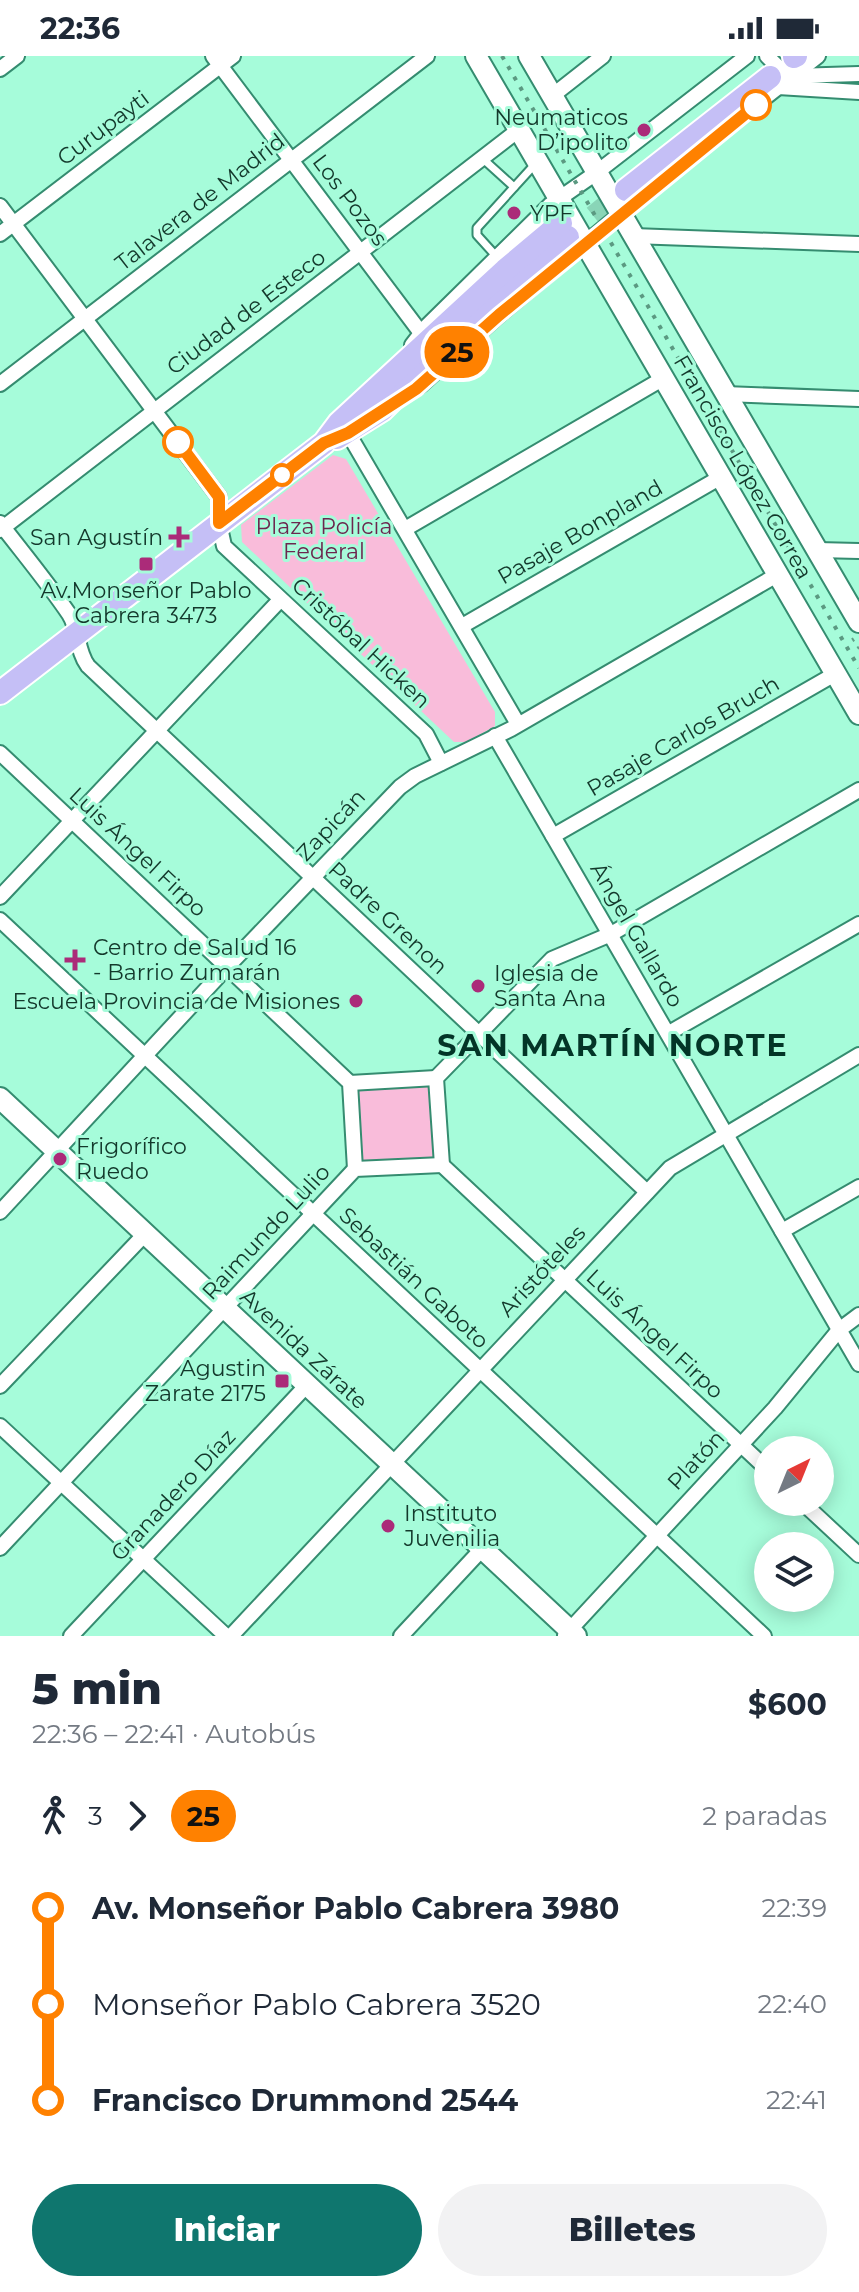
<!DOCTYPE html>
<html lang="es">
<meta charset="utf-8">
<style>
body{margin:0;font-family:Montserrat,sans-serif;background:#f2f2f3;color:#1f2937;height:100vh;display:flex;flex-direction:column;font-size:30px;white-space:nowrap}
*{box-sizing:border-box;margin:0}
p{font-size:26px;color:#747a83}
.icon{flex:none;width:44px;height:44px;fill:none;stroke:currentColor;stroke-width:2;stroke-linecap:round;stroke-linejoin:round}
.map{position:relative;height:1580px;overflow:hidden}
.details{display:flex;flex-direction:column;background:#fff;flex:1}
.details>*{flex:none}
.badge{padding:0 16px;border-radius:26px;font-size:28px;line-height:52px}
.needle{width:52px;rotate:43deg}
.fabs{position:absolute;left:754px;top:1380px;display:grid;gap:16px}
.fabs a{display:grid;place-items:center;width:80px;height:80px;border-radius:50%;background:#fff;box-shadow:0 4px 20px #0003;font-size:40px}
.map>.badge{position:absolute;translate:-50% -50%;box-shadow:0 0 0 4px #fff}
.legs{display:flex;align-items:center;gap:12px;height:88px;padding:0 32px;font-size:26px}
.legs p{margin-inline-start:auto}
.overview{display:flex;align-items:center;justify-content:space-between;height:136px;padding:0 32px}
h1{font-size:44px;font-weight:800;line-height:60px}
.primary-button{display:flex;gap:16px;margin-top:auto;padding:16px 32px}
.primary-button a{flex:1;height:92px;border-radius:48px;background:#0f766e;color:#fff;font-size:32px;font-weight:800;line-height:92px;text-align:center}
.primary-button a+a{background:#f2f2f3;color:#1f2937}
ul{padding:0 32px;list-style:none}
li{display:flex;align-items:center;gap:28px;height:96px;font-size:30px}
li i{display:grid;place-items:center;width:12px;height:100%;margin:0 10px;background:currentColor}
li i::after{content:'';width:20px;height:20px;margin:-10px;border:6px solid;border-radius:50%;background:#fff}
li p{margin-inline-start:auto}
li:first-child i{background:linear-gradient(#0000 50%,currentColor 0)}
li:last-child i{background:linear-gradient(currentColor 50%,#0000 0)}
.status{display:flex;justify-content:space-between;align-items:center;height:56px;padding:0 40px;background:#fff;direction:ltr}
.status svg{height:22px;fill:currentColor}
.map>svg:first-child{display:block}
</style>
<div class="status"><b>22:36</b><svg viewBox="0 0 49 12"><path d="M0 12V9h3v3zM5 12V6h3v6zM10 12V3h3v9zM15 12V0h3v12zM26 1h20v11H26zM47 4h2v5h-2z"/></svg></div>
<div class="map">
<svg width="859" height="1580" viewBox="0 0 859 1580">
<rect width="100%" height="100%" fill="#a6fcda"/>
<!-- green -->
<g fill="#f9bcda">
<path d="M333,399L346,403L495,656V670L467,686H454L242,486L241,469Z"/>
<path d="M430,1029L434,1104L362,1108L358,1033Z"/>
</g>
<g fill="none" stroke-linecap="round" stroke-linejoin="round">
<!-- primary-tunnel -->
<path stroke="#89d5b7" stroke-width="22" stroke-dasharray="22 11" stroke-linecap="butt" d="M568,181L626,134"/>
<defs>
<g id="lane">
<path d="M482,102L514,131"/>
<path d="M497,201L477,179V172L537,106"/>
</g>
<g id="street">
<path d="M213,0L421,277"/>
<path d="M767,0L784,17L794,20L859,18"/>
<path d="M0,13L17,0"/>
<path d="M778,31L859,36"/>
<path d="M552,40L603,0"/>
<path d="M0,150L219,441V467L224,490L426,678L441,707"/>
<path d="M0,178L233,0"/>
<path d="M633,180L859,188"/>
<path d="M412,289L426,271L550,149L596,117L747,0"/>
<path d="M0,328L427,0"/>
<path d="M421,329L499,259L688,102L818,0"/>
<path d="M725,338L859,343"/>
<path d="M348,377L518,668"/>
<path d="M0,467C23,497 48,527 69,558C80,575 76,594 88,610L647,1136"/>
<path d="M405,473L664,322"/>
<path d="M0,474L520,73"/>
<path d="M817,494L859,495"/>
<path d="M462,570L721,421"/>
<path d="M495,680L859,1308"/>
<path d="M0,697L350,1027L355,1113"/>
<path d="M553,780L835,618"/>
<path d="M0,841L280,544"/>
<path d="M0,864L764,1580"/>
<path d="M669,977L859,868"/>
<path d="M350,1027L436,1022"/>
<path d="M442,1109L436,1022L552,903L611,878L859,734"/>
<path d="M442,1109L768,1414"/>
<path d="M0,1156L228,910L400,731L415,720L511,673L777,519"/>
<path d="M782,1175L859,1131"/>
<path d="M0,1330L145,1178"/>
<path d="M0,1370L226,1580"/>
<path d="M802,1446L859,1499"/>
<path d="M0,1492L355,1113L442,1109"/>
<path d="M565,1579L775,1352L839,1274L859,1259"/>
<path d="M71,1580L307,1329"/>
<path d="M231,1580L670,1112L859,999"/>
<path d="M401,1580L483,1492"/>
</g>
<g id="secondary">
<path d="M476,0L859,658"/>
<path d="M529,0L859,566"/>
<path d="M0,1042L576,1580"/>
</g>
<g id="primary">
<path d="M794,1L796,0"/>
<path d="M626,134L770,21"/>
<path d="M337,382L382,354L456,281L568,181"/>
<path d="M0,637L324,387L339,367L505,214L561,167"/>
</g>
</defs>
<!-- lane casing -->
<use href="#lane" stroke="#358c70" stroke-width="11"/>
<!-- street casing -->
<use href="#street" stroke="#358c70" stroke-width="18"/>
<!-- secondary casing -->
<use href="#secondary" stroke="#358c70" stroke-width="24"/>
<!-- primary casing -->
<use href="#primary" stroke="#fff" stroke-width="26"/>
<!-- path -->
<path stroke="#609f87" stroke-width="2" stroke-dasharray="4 6" stroke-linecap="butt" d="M852,582L859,593"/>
<!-- lane -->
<use href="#lane" stroke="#fff" stroke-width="7"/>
<!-- street -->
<use href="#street" stroke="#fff" stroke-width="14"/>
<!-- secondary -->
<use href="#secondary" stroke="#fff" stroke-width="20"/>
<!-- primary -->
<use href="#primary" stroke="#c5bff6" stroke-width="22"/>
<!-- rail -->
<path stroke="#5b9981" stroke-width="4" stroke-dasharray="4 8" stroke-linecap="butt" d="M502,0L859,612"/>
</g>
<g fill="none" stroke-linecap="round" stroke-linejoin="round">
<defs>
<path id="line-1" d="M178,386L219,441V467L324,387L348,377L416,333L499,259L756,49"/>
</defs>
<!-- line-1 casing -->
<use href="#line-1" stroke="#fff" stroke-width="18"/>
<!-- line-1 -->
<use href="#line-1" stroke="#ff8100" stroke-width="12"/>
</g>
<!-- markers -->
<g fill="#fff" stroke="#ff8100" stroke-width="4">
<circle cx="756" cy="49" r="14"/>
<circle cx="178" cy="386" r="14"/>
<circle cx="282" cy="419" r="10"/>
</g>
<g fill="#ab2b79" stroke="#a6fcda" stroke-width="3">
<circle cx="644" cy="74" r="8"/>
<circle cx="514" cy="157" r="8"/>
<path d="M175 469h8v8h8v8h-8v8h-8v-8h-8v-8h8z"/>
<rect x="138" y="500" width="16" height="16" rx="4"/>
<path d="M71 892h8v8h8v8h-8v8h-8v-8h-8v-8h8z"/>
<circle cx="478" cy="930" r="8"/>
<circle cx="356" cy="945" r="8"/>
<circle cx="60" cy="1103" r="8"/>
<rect x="274" y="1317" width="16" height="16" rx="4"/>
<circle cx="388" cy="1470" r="8"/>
</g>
<g text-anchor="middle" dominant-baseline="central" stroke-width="6" stroke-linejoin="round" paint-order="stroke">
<!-- poi labels -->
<g font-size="22" fill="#13382b" stroke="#a6fcda" text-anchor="start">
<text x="628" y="61" text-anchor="end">Neumaticos<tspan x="628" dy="25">D’ipolito</tspan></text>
<text x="530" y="157">YPF</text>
<text x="163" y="481" text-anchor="end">San Agustín</text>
<text x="146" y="534" text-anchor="middle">Av.Monseñor Pablo<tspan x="146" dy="25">Cabrera 3473</tspan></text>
<text x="93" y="891">Centro de Salud 16<tspan x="93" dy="25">- Barrio Zumarán</tspan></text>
<text x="494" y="917">Iglesia de<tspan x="494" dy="25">Santa Ana</tspan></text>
<text x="340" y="945" text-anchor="end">Escuela Provincia de Misiones</text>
<text x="76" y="1090">Frigorífico<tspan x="76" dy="25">Ruedo</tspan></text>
<text x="266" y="1312" text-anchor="end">Agustin<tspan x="266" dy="25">Zarate 2175</tspan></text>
<text x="404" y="1457">Instituto<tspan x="404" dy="25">Juvenilia</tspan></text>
</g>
<!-- street labels -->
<g font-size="22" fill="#13382b" stroke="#a6fcda">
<text transform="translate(103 72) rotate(-37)">Curupayti</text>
<text transform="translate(350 144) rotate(53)">Los Pozos</text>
<text transform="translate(200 146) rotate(-38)">Talavera de Madrid</text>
<text transform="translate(246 256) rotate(-37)">Ciudad de Esteco</text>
<text transform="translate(743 411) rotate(60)">Francisco López Correa</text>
<text transform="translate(580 476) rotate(-30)">Pasaje Bonpland</text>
<text transform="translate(361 587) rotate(43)">Cristóbal Hicken</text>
<text transform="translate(683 680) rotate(-30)">Pasaje Carlos Bruch</text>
<text transform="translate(331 769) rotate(-47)">Zapicán</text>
<text transform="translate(138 796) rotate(43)">Luis Ángel Firpo</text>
<text transform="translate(388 862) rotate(43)">Padre Grenon</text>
<text transform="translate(637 879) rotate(60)">Ángel Gallardo</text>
<text transform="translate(266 1176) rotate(-47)">Raimundo Lulio</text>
<text transform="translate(542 1215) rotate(-47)">Aristóteles</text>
<text transform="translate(414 1222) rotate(43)">Sebastián Gaboto</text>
<text transform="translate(655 1278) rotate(43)">Luis Ángel Firpo</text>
<text transform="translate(304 1293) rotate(43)">Avenida Zárate</text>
<text transform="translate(696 1404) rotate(-47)">Platón</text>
<text transform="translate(173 1439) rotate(-47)">Granadero Díaz</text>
</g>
<!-- park labels -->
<g font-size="22" fill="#6c264e" stroke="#a6fcda">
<text x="324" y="470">Plaza Policía<tspan x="324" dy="25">Federal</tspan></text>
</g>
<!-- district labels -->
<g font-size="30" font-weight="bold" letter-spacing="2" fill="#033527" stroke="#a6fcda">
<text x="613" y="989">SAN MARTÍN NORTE</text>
</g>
</g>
</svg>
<div class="fabs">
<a><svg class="needle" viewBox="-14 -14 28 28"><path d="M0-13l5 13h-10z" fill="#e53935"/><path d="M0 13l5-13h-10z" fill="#747a83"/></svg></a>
<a><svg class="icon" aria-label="layers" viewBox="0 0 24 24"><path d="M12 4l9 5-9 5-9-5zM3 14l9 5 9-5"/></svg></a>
</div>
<b class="badge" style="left:457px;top:296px;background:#ff8100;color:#111">25</b>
</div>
<section class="details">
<div class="overview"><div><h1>5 min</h1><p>22:36 – 22:41 · Autobús</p></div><b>$600</b></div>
<div class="legs"><svg class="icon" aria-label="walk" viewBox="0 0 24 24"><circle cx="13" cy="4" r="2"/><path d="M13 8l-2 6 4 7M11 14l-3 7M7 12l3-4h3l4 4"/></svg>3<svg class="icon" aria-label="forward" viewBox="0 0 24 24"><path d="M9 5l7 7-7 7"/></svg><b class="badge" style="background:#ff8100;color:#111">25</b><p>2 paradas</p></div>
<ul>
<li><i style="color:#ff8100"></i><b>Av. Monseñor Pablo Cabrera 3980</b><p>22:39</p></li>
<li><i style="color:#ff8100"></i><span>Monseñor Pablo Cabrera 3520</span><p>22:40</p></li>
<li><i style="color:#ff8100"></i><b>Francisco Drummond 2544</b><p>22:41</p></li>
</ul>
<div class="primary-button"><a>Iniciar</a><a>Billetes</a></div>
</section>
